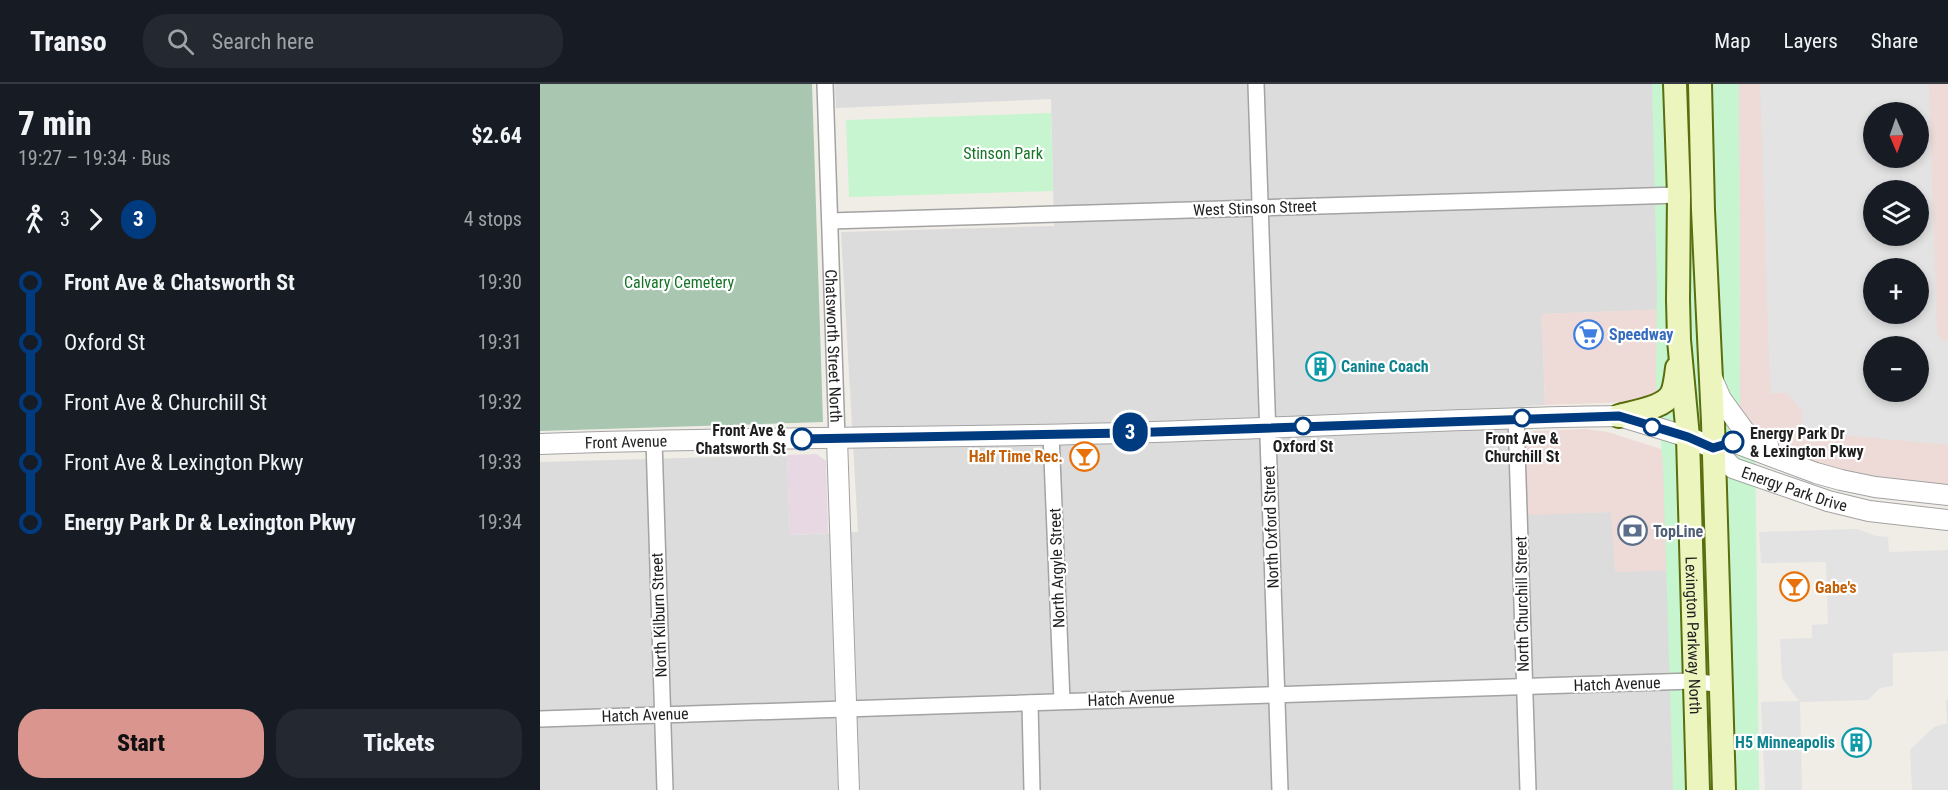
<!DOCTYPE html>
<meta charset="utf-8">
<style>
body{margin:0;font-family:"Roboto Condensed",sans-serif;background:#242831;color:#f1f3f6;height:100vh;display:flex;flex-direction:column;font-size:22px;white-space:nowrap}
*{box-sizing:border-box;margin:0}
p{font-size:20px;color:#9ea1a6}
.icon{flex:none;width:33px;height:33px;fill:none;stroke:currentColor;stroke-width:2;stroke-linecap:round;stroke-linejoin:round}
.map{position:relative;flex:1;overflow:hidden}
.sheet{display:flex;flex-direction:column;background:#171b24;width:540px}
.sheet>*{flex:none}
.badge{padding:0 12px;border-radius:20px;font-size:21px;line-height:39px}
.needle{width:39px;rotate:178deg}
.fabs{position:absolute;left:1323px;top:18px;display:grid;gap:12px}
.fabs a{display:grid;place-items:center;width:66px;height:66px;border-radius:50%;background:#171b24;box-shadow:0 3px 9px #0003;font-size:30px}
.map>.badge{position:absolute;translate:-50% -50%;box-shadow:0 0 0 3px #fff}
.legs{display:flex;align-items:center;gap:9px;height:66px;padding:0 18px;font-size:20px}
.legs p{margin-inline-start:auto}
.summary{display:flex;align-items:center;justify-content:space-between;height:102px;padding:0 18px}
h1{font-size:33px;font-weight:800;line-height:45px}
.primary-button{display:flex;gap:12px;margin-top:auto;padding:12px 18px}
.primary-button a{flex:1;height:69px;border-radius:24px;background:#da958e;color:#111;font-size:24px;font-weight:800;line-height:69px;text-align:center}
.primary-button a+a{background:#242831;color:#f1f3f6}
ul{padding:0 18px;list-style:none}
li{display:flex;align-items:center;gap:21px;height:60px;font-size:22px}
li i{display:grid;place-items:center;width:9px;height:100%;margin:0 8px;background:currentColor}
li i::after{content:'';width:15px;height:15px;margin:-8px;border:4px solid;border-radius:50%;background:#171b24}
li p{margin-inline-start:auto}
li:first-child i{background:linear-gradient(#0000 50%,currentColor 0)}
li:last-child i{background:linear-gradient(currentColor 50%,#0000 0)}
header{display:flex;align-items:center;gap:36px;box-sizing:border-box;height:84px;padding:0 30px;background:#171b24;border-bottom:2px solid #363941}
header strong{font-size:28px}
nav{display:flex;gap:33px;margin-inline-start:auto;font-size:21px}
.search{width:420px;height:54px;background:#242831;display:flex;align-items:center;gap:15px;box-sizing:border-box;padding:0 21px;border-radius:24px;color:#9ea1a6;font-size:22px}
main{display:flex;flex:1;min-height:0}
.map>svg:first-child{display:block}
</style>
<header>
<strong>Transo</strong>
<div class="search"><svg class="icon" aria-label="search" viewBox="0 0 24 24"><circle cx="10" cy="10" r="6"/><path d="M15 15l6 6"/></svg>Search here</div>
<nav><a>Map</a><a>Layers</a><a>Share</a></nav>
</header>
<main>
<section class="sheet">
<div class="summary"><div><h1>7 min</h1><p>19:27 – 19:34 · Bus</p></div><b>$2.64</b></div>
<div class="legs"><svg class="icon" aria-label="walk" viewBox="0 0 24 24"><circle cx="13" cy="4" r="2"/><path d="M13 8l-2 6 4 7M11 14l-3 7M7 12l3-4h3l4 4"/></svg>3<svg class="icon" aria-label="forward" viewBox="0 0 24 24"><path d="M9 5l7 7-7 7"/></svg><b class="badge" style="background:#003b80;color:#fff">3</b><p>4 stops</p></div>
<ul>
<li><i style="color:#003b80"></i><b>Front Ave &amp; Chatsworth St</b><p>19:30</p></li>
<li><i style="color:#003b80"></i><span>Oxford St</span><p>19:31</p></li>
<li><i style="color:#003b80"></i><span>Front Ave &amp; Churchill St</span><p>19:32</p></li>
<li><i style="color:#003b80"></i><span>Front Ave &amp; Lexington Pkwy</span><p>19:33</p></li>
<li><i style="color:#003b80"></i><b>Energy Park Dr &amp; Lexington Pkwy</b><p>19:34</p></li>
</ul>
<div class="primary-button"><a>Start</a><a>Tickets</a></div>
</section>
<div class="map">
<svg width="1408" height="706" viewBox="0 0 1408 706">
<rect width="100%" height="100%" fill="#efede6"/>
<!-- residential -->
<path fill="#dddcdc" d="M295,0H1128L1134,225L1002,230L1005,321L984,322L987,430L1071,428L1142,486L1154,706H0V378L247,371L250,451L318,448L301,148L514,142L511,15L296,24Z"/>
<!-- commercial -->
<g fill="#eedad6" fill-rule="evenodd">
<path d="M1199,0H1408V403L1325,395L1279,383L1262,369L1234,356L1200,334ZM1334,28H1378V74H1334ZM1334,106H1378V152H1334ZM1334,184H1378V230H1334ZM1334,262H1378V308H1334Z"/>
<path d="M1134,225L1130,296L1112,317L1005,321L1002,230Z"/>
<path d="M1046,345L1068,348L1133,369L1142,486L1075,488L1071,428L987,431L986,358L988,353L994,347Z"/>
</g>
<!-- industrial -->
<path fill="#e7d8e3" d="M276,370L286,377L288,449L250,451L247,371Z"/>
<!-- cemetery -->
<path fill="#a9c6b0" d="M0,0H272L283,338L0,347Z"/>
<!-- park -->
<g fill="#c6f5cf">
<path d="M1112,0H1199L1200,334L1215,349L1219,706H1133L1123,381L1116,297L1117,205Z"/>
<path d="M511,29L513,107L309,113L306,36Z"/>
</g>
<!-- parking -->
<g fill="#e3e3e3" fill-rule="evenodd">
<path d="M1220,0H1389L1397,247L1400,255L1408,257V361L1261,347L1262,327L1247,309H1230ZM1378,28V74H1334V28ZM1378,106V152H1334V106ZM1334,184H1378V230H1334ZM1334,262H1378V308H1334Z"/>
<path d="M1316,445L1337,452L1348,453L1349,468L1408,466V567L1353,569V602L1340,604L1328,616L1260,618L1262,706H1225L1221,618L1259,617L1242,594L1240,555L1272,554V541L1288,540L1286,478L1221,479L1219,448Z"/>
<path d="M1406,616H1408V706H1372L1370,666L1394,643L1407,639Z"/>
</g>
<g fill="none" stroke-linecap="round" stroke-linejoin="round">
<defs>
<g id="minor">
<path id="s1" d="M285,0L297,355"/>
<path d="M716,0L740,706"/>
<path d="M290,137L1139,111"/>
<path d="M976,334L988,706"/>
<path d="M511,350L522,617"/>
<path d="M114,356L125,706"/>
<path d="M490,619L492,706"/>
<path d="M0,635L1153,597L1182,601"/>
</g>
<g id="tertiary">
<path d="M1172,294L1181,315L1205,348L1228,361"/>
<path d="M297,355L309,706"/>
<path id="s2" d="M0,360C195,353 390,354 585,349C750,344 914,334 1079,332L1148,353L1173,364L1193,384L1288,417L1329,427L1408,436"/>
<path d="M1173,364L1193,358L1276,389L1301,396L1335,403L1408,411"/>
</g>
<g id="secondary">
<path id="s3" d="M1135,0L1139,111L1138,216L1139,256L1148,353L1158,706"/>
<path d="M1160,0L1163,126L1173,338L1184,706"/>
<path d="M1079,332C1094,328 1125,324 1132,309C1135,302 1136,292 1137,284"/>
</g>
</defs>
<!-- minor casing -->
<use href="#minor" stroke="#a3a3a3" stroke-width="18"/>
<!-- tertiary casing -->
<use href="#tertiary" stroke="#a3a3a3" stroke-width="22"/>
<!-- secondary casing -->
<use href="#secondary" stroke="#596e0e" stroke-width="26"/>
<!-- minor -->
<use href="#minor" stroke="#fff" stroke-width="15"/>
<!-- tertiary -->
<use href="#tertiary" stroke="#fff" stroke-width="20"/>
<!-- secondary -->
<use href="#secondary" stroke="#ecf5be" stroke-width="22"/>
</g>
<g fill="none" stroke-linecap="round" stroke-linejoin="round">
<defs>
<path id="line-1" d="M262,355L585,349L1079,332L1148,353L1173,364L1193,358"/>
</defs>
<!-- line-1 casing -->
<use href="#line-1" stroke="#fff" stroke-width="14"/>
<!-- line-1 -->
<use href="#line-1" stroke="#003b80" stroke-width="9"/>
</g>
<!-- icons -->
<defs>
<symbol id="supermarket-ring" viewBox="-11 -11 22 22"><circle r="9.5" fill="#fff" stroke="#3f7fe0" stroke-width="1.5"/><path d="M-6-5.5h2.5l.6 2H6L4.5 2H-2.5L-4.4-4H-6ZM-1.5 3.2a1.3 1.3 0 1 0 .1 0ZM3 3.2a1.3 1.3 0 1 0 .1 0Z" fill="#3f7fe0"/></symbol>
<symbol id="building-ring" viewBox="-11 -11 22 22"><circle r="9.5" fill="#fff" stroke="#0f9aa8" stroke-width="1.5"/><path d="M-4-6H4V6H1V3H-1V6H-4ZM-2.5-4.3h1.7v1.8h-1.7ZM.8-4.3h1.7v1.8H.8ZM-2.5-1h1.7V.8h-1.7ZM.8-1h1.7V.8H.8Z" fill="#0f9aa8"/></symbol>
<symbol id="bar-ring" viewBox="-11 -11 22 22"><circle r="9.5" fill="#fff" stroke="#e8710a" stroke-width="1.5"/><path d="M-6-5H6L.8 .8V4.5H3.5V6h-7V4.5H-.8V.8Z" fill="#e8710a"/></symbol>
<symbol id="bank-ring" viewBox="-11 -11 22 22"><circle r="9.5" fill="#fff" stroke="#5c6f8a" stroke-width="1.5"/><path d="M-6-4H6V4H-6ZM0-2.3a2.3 2.3 0 1 0 0 4.6a2.3 2.3 0 1 0 0-4.6Z" fill="#5c6f8a"/></symbol>
</defs>
<g fill-rule="evenodd">
<use href="#supermarket-ring" x="1032" y="234" width="33" height="33"/>
<use href="#building-ring" x="764" y="266" width="33" height="33"/>
<use href="#bar-ring" x="528" y="356" width="33" height="33"/>
<use href="#bank-ring" x="1076" y="430" width="33" height="33"/>
<use href="#bar-ring" x="1238" y="486" width="33" height="33"/>
<use href="#building-ring" x="1300" y="642" width="33" height="33"/>
</g>
<!-- markers -->
<g fill="#fff" stroke="#003b80" stroke-width="3">
<circle cx="982" cy="334" r="8"/>
<circle cx="763" cy="342" r="8"/>
<circle cx="1112" cy="343" r="8"/>
<circle cx="262" cy="355" r="10"/>
<circle cx="1193" cy="358" r="10"/>
</g>
<g text-anchor="middle" dominant-baseline="central" stroke-width="4.5" stroke-linejoin="round" paint-order="stroke">
<!-- park labels -->
<g font-size="16" fill="#147527" stroke="#fff">
<text x="463" y="69">Stinson Park</text>
<text x="139" y="198">Calvary Cemetery</text>
</g>
<!-- street labels -->
<g font-size="16" fill="#1f1f1f" stroke="#fff">
<text transform="translate(715 124) rotate(-2)">West Stinson Street</text>
<text stroke="none"><textPath href="#s1" startOffset="262">Chatsworth Street North</textPath></text>
<text stroke="none"><textPath href="#s2" startOffset="86">Front Avenue</textPath></text>
<text stroke="none"><textPath href="#s2" startOffset="1272">Energy Park Drive</textPath></text>
<text transform="translate(731 443) rotate(-92)">North Oxford Street</text>
<text transform="translate(517 484) rotate(-92)">North Argyle Street</text>
<text transform="translate(982 520) rotate(-91)">North Churchill Street</text>
<text transform="translate(119 531) rotate(-92)">North Kilburn Street</text>
<text stroke="none"><textPath href="#s3" startOffset="552">Lexington Parkway North</textPath></text>
<text transform="translate(1077 600) rotate(-2)">Hatch Avenue</text>
<text transform="translate(591 615) rotate(-2)">Hatch Avenue</text>
<text transform="translate(105 631) rotate(-2)">Hatch Avenue</text>
</g>
<!-- shop labels -->
<g font-size="16" font-weight="bold" fill="#366cbe" stroke="#fff" text-anchor="start">
<text x="1069" y="250">Speedway</text>
</g>
<!-- culture labels -->
<g font-size="16" font-weight="bold" fill="#0d838f" stroke="#fff" text-anchor="start">
<text x="801" y="282">Canine Coach</text>
<text x="1295" y="658" text-anchor="end">H5 Minneapolis</text>
</g>
<!-- stop labels -->
<g font-size="16" font-weight="bold" fill="#1f1f1f" stroke="#fff">
<text x="246" y="346" text-anchor="end">Front Ave &amp;<tspan x="246" dy="18">Chatsworth St</tspan></text>
<text x="1210" y="349" text-anchor="start">Energy Park Dr<tspan x="1210" dy="18">&amp; Lexington Pkwy</tspan></text>
<text x="982" y="354">Front Ave &amp;<tspan x="982" dy="18">Churchill St</tspan></text>
<text x="763" y="362">Oxford St</text>
</g>
<!-- food labels -->
<g font-size="16" font-weight="bold" fill="#c56008" stroke="#fff" text-anchor="end">
<text x="523" y="372">Half Time Rec.</text>
<text x="1275" y="503" text-anchor="start">Gabe's</text>
</g>
<!-- service labels -->
<g font-size="16" font-weight="bold" fill="#4e5e75" stroke="#fff" text-anchor="start">
<text x="1113" y="447">TopLine</text>
</g>
</g>
</svg>
<div class="fabs">
<a><svg class="needle" viewBox="-14 -14 28 28"><path d="M0-13l5 13h-10z" fill="#e53935"/><path d="M0 13l5-13h-10z" fill="#9ea1a6"/></svg></a>
<a><svg class="icon" aria-label="layers" viewBox="0 0 24 24"><path d="M12 4l9 5-9 5-9-5zM3 14l9 5 9-5"/></svg></a>
<a>+</a>
<a>−</a>
</div>
<b class="badge" style="left:590px;top:348px;background:#003b80;color:#fff">3</b>
</div>
</main>
